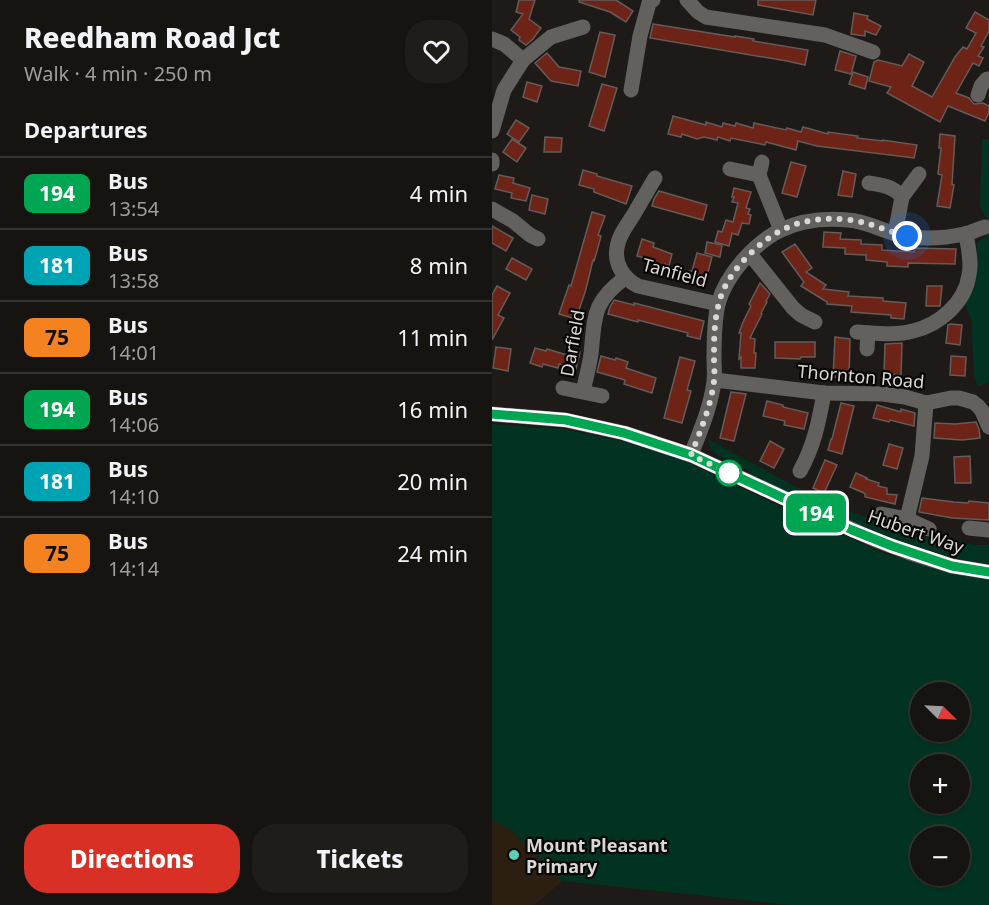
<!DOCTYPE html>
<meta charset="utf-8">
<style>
body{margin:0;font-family:"Noto Sans",sans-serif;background:#1f1d1a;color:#f1f3f6;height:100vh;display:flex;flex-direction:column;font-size:22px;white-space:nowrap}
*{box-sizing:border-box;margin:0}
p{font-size:20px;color:#9e9e9f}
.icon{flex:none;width:33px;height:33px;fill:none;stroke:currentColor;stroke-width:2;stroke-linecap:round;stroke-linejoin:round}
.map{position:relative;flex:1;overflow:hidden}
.sheet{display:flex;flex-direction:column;background:#161411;width:492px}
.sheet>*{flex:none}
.badge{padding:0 12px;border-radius:9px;font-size:21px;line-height:39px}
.needle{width:39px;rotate:114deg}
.fabs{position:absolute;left:418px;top:682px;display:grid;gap:12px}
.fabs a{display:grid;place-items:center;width:60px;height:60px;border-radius:50%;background:#161411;box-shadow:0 2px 4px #0004,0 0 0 2px #353331;font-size:30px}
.you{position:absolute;width:30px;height:30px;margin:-15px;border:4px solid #fff;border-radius:50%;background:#1a73e8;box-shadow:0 0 0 9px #1a73e833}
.map>.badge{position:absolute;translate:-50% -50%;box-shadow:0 0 0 3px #fff}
h2{padding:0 24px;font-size:22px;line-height:54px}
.round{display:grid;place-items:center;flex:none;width:63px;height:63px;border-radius:24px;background:#1f1d1a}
.summary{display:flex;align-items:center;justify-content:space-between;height:102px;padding:0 24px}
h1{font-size:28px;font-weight:800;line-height:45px}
.cta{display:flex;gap:12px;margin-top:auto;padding:12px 24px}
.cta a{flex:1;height:69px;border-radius:24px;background:#d93025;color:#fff;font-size:24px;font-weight:800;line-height:69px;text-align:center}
.cta a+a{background:#1f1d1a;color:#f1f3f6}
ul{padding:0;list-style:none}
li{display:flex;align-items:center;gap:18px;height:72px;padding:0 24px;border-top:2px solid #353331}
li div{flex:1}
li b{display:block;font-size:22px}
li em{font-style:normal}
li .badge{min-width:66px;font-weight:700;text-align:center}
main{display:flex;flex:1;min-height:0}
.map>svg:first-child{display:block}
</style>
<main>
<section class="sheet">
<div class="summary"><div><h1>Reedham Road Jct</h1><p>Walk · 4 min · 250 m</p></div><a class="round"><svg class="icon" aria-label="heart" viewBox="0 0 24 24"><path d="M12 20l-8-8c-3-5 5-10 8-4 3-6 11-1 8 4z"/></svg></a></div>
<h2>Departures</h2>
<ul>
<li><span class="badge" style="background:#00a651;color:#fff">194</span><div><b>Bus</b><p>13:54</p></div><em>4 min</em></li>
<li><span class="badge" style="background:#00a3b4;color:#fff">181</span><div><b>Bus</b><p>13:58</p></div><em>8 min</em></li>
<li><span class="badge" style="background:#f58220;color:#111">75</span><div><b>Bus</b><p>14:01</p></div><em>11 min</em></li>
<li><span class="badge" style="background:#00a651;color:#fff">194</span><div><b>Bus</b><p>14:06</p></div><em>16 min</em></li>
<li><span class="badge" style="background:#00a3b4;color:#fff">181</span><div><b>Bus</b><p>14:10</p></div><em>20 min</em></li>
<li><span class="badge" style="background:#f58220;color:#111">75</span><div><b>Bus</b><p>14:14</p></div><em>24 min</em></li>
</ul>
<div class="cta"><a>Directions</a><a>Tickets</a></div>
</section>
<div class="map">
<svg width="497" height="905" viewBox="0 0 497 905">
<rect width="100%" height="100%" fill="#1e1a17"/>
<!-- commercial -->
<path fill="#2c1f12" d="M0,820L18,829L71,881L42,905H0Z"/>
<!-- green -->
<g fill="#023322" fill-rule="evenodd">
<path d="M490,139H497V223L488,207Z"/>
<path d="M497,233V382L486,387L482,374L479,318L473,305L484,283L485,243Z"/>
<path d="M0,424L71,429L130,441L194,461L312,518L396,555L476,576L497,578V905H298L71,881L18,829L0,820ZM429,693H468V732H429ZM429,765H468V804H429ZM429,837H468V876H429Z"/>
<path d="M216,439L306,488L360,512L382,520L397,529L431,538L439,536L484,545H497V564C415,554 331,508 257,474L258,472L247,465L248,463L238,458L236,460C225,455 218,452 216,439Z"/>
</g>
<!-- building -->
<g fill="#6d2315" stroke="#635c5b" stroke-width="1.5">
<path d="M27,0H43L37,19L49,28L41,39L34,45L27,40L28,37L19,30L31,14L24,12Z"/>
<path d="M87,0H124L141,11L134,22L118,12L87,2Z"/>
<path d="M266,0H324L321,15L266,5Z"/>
<path d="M483,12L497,20V31L489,46L492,47L486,56L491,58L487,66L481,63L464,93L477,98L482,104L491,103L497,106V112L493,121L456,106L448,122L395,93L399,87L377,81L382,62L386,60L410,66L417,54L432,62L420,86L440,97L463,57L471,47L475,49L484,33L474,28Z"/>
<path d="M362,13L376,16L375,19L389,26L384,35L373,31V36L359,34Z"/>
<path d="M161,24L243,37V36L262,39L261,41L316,50L313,65L295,61L158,38Z"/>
<path d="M108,32L123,35L113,77L97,72Z"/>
<path d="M348,51L364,56L359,74L343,70Z"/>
<path d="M55,53L67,67L89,71L86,86L59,81L43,63Z"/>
<path d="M361,72L376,77L373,89L357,84Z"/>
<path d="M35,82L50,86L45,102L31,97Z"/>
<path d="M110,84L125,88L112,131L97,126Z"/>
<path d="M181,116L214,125V122L230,127L231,123L243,126L244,123L261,128L262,123L294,130L295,128L309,132L311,127L336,134V132L366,136L365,138L391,141V140L425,145L422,158L325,146L306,141L304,150L274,142L273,145L239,138L238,141L226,137L225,140L212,137L205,139L190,134L189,137L176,134Z"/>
<path d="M24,120L37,128L27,142L15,134Z"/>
<path d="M448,134L463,136L460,184L462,185L458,208L445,206L450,175L446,174L449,148H447Z"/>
<path d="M53,137L70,138L69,152H52Z"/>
<path d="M20,139L34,148L25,162L11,152Z"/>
<path d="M299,162L314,166L305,197L290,193Z"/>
<path d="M91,170L105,174V176L140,186L134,204L102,192V189L87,185Z"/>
<path d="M351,171L364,174L360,197L346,195Z"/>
<path d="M7,175L22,178L21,183L38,188L34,201L19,198L20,193L3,189Z"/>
<path d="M242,188L259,192L254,208L258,209L256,214L259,215L257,224L250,223L246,235L240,233L237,246L223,242L226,231L230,232L234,220L241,222L246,203L240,202L242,197H240Z"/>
<path d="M167,191L215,205L211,220L160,206L162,199Z"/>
<path d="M40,195L56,199L53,214L37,210Z"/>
<path d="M100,212L113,216L106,235L109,236L105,251L102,261L101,260L94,289L84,319L67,314L77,285L79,286Z"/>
<path d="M0,226L21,238L14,251L0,243Z"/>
<path d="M332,232L349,233L348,239L369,240V244L390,245V250L422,252V248L464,249L463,264L416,263V267L395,266V262L374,260V255L353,254V248L331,247Z"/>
<path d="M150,239L162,243L161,247L180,254L177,266L173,264L172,267L162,264L163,261L145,256Z"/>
<path d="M215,242L230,245L228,257L213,253Z"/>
<path d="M303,244L320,268L314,272L334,285L331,289L357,292L356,296L391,298V301L414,303L412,319L399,318V315L359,312L360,306L335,304V302L309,286L312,282L290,252Z"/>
<path d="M205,253L220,257L212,287L194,283L197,271H200Z"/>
<path d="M20,258L40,269L34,280L14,269Z"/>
<path d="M268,283L278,294L274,301L275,302L269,313L270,314L258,338L263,339L262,353H264L263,368H249V357L247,359L249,333H247L251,322L259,306L257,304Z"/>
<path d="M5,286L18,293L6,315L12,318L0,340V295Z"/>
<path d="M435,286H450L448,306H434Z"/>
<path d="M122,300L142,305V303L212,321L208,339L195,336L196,333L165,325L146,320V322L116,314L118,307Z"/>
<path d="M458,324L470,325L468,345L454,343L456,325Z"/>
<path d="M343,337L358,339L357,378L341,377Z"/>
<path d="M283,342H323V357H309L308,359L283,358Z"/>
<path d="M410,343L409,375L392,374L393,344Z"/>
<path d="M4,347L19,349L16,371L1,368Z"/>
<path d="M43,348L54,351L55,349L75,355L76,349L88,352L84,369L67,364L66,368L51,364L50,367L38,363Z"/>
<path d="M109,356L123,360L124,358L136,362L134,368L164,378L160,393L132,384L133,380L105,372Z"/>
<path d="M459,356L474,357L473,376L458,375Z"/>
<path d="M188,357L203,361L195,390L199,391L190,423L172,418Z"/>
<path d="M239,392L254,394L242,441L228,438Z"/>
<path d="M275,401L291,405V407L316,413L312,429L292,425L293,421L271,416Z"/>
<path d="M349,403L362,406L350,454L336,450L339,439H340Z"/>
<path d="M385,405L409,412V409L423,413L422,426L398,420L397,422L381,418Z"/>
<path d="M484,422L487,429L488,438L470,440L442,438L443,423L463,424Z"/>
<path d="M278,441L292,449L282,468L268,461Z"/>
<path d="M397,444L411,448L405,469L391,465Z"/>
<path d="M478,456L479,483H463L462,457Z"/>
<path d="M333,460L345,465L332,493L321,488Z"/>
<path d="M364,473L375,478L374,479L387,483L386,486L395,488V494L405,495L403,504L373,497V494L372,493L358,487Z"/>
<path d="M430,498L462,502L476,503L477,501L497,503V520L460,518L427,512Z"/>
</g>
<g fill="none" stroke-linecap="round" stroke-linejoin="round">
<!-- minor -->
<g stroke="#62615e" stroke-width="15">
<path d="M195,0L206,12L214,17L333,35L381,52"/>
<path d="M0,39L12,44L31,60"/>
<path d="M139,90L148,36L157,3L161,0"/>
<path d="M486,95L489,86L495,79H497"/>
<path d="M0,131L12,90L31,60L59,37L91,27"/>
<path d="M0,160V164"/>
<path d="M270,162L267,175L289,230"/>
<path d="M238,169L267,175"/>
<path d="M163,178C156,190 149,202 142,214C136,224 126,236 125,248C122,264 132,279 146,286L226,304"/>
<path d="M377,183C390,185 401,186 410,197"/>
<path d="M0,209L21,221L38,235L46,239"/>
<path d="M403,234L410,197L427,174"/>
<path d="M258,254L301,308L309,315L323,322"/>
<path d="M365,332C383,333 404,336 421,331C447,325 473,303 477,275C480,262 476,247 474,234"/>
<path d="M375,349L376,333"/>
<path d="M223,380L332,393L391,394L413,397L434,403L459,398H467L481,402L486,406L490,411L497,427"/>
<path d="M71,388L110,396"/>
<path d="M91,391C94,379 97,367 99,354C103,316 100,302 134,277"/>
<path d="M0,414L73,420L132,433L199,455L381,539L418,553L460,566L497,572"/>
<path d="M199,455C208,431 219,407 222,381C223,374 222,366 222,359C222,341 222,322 226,304C234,275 262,243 289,230C310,220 334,218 356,220C374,221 388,230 404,234C427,240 449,239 472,234C479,233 486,229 493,227"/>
<path d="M308,471C322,446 327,421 332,393"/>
<path d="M389,514L415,519L437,529"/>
<path d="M415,519L430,456L434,403"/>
<path d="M477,528L497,530"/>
</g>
</g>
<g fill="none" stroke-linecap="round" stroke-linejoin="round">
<defs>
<path id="line" d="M0,414L74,420L132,433L199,455L360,530L400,546L460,566L497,572"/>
</defs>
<!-- line casing -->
<use href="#line" stroke="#fff" stroke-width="14"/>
<!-- line -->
<use href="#line" stroke="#00a651" stroke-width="9"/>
<!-- walk -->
<path stroke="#dad8d6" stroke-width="6" stroke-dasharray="0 10.8" d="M237,473L199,455C208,432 219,406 222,381C223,374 222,366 222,358C222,340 222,321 227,303C231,286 242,270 255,257C285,226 315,215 358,220C378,222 396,232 415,236"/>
</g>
<!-- markers -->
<circle fill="#fff" stroke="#00a651" stroke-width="3" cx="237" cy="473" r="12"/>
<circle fill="#5dceb9" stroke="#070605" stroke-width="2" cx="22" cy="855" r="6"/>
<g text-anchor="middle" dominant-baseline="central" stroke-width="4.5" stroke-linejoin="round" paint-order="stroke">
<!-- street labels -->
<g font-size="18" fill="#dad8d6" stroke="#070605">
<text transform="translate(183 272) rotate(15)">Tanfield</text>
<text transform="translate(80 343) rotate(-80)">Darfield</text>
<text transform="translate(369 376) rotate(5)">Thornton Road</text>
<text transform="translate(424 531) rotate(19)">Hubert Way</text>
</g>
<!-- poi labels -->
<g font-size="18" font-weight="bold" fill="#dad8d6" stroke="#070605" text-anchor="start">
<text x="34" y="845">Mount Pleasant<tspan x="34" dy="21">Primary</tspan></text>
</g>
</g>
</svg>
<div class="fabs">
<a><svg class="needle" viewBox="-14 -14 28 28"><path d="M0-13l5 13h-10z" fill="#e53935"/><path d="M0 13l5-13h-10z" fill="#9e9e9f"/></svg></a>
<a>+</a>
<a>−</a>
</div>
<div class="you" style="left:415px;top:236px"></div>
<b class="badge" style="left:324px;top:513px;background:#00a651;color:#fff">194</b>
</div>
</main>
